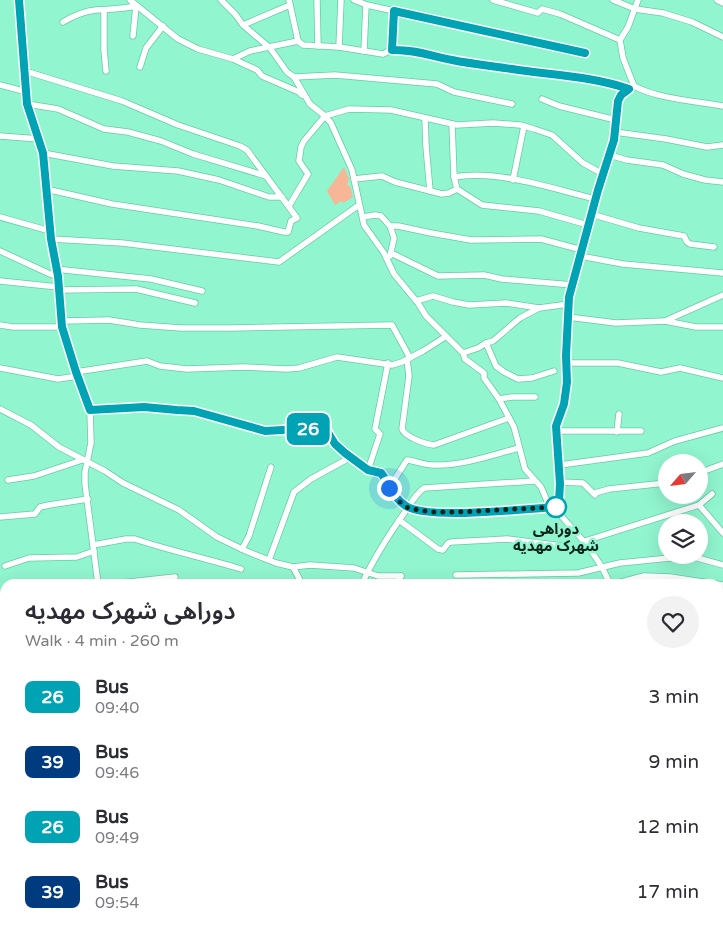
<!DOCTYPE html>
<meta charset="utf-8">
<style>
body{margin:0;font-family:"Varela Round","Noto Sans Arabic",sans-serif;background:#f2f2f3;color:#2b2b33;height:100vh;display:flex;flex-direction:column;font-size:19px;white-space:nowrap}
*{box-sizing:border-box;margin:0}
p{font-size:16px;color:#7c7c81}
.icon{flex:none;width:28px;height:28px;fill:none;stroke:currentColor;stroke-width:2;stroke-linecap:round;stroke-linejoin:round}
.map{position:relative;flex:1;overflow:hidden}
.drawer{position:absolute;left:0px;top:579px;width:724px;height:356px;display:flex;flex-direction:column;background:#fff;border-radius:15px 15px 0 0;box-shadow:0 5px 20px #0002}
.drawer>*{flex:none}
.badge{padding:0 10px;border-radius:8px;font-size:18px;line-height:32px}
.needle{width:32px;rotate:242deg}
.controls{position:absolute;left:658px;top:454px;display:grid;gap:10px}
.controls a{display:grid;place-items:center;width:50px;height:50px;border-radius:50%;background:#fff;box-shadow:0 5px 20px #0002;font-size:25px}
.you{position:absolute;width:25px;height:25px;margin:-12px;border:4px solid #fff;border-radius:50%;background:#1a73e8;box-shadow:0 0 0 8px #1a73e833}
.map>.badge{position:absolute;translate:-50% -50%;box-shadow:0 0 0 2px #fff}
.round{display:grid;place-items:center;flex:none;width:52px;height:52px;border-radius:26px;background:#f2f2f3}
.headline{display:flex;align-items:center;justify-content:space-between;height:85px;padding:0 25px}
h1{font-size:24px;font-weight:600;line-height:38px}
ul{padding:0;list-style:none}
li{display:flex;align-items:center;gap:15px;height:65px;padding:0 25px}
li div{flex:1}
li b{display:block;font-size:19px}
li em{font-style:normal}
li .badge{min-width:55px;font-weight:700;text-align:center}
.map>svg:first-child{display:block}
</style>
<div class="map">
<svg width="723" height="934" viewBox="0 0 723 934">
<rect width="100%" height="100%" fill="#91f5cf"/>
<!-- green -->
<g fill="#f7b696">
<path d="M344,167L349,179L347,185L350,186L353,197L343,203L341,201L335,205L327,191Z"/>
<path d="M0,606L5,619V666L0,667Z"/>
</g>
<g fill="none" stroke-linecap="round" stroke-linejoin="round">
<defs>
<g id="minor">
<path d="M19,0L27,104L43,153L51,239L58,276L62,327L76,372L90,410L91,443L85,472V484L98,584"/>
<path d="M130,0L178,39L198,49L233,59L257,70L262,76L299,92L302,95"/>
<path d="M221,0L235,14L243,25L270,48L287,72L294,77L310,104L325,116L331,123L352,170L364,225L384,253L394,274L418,303L426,316L463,353L465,359L484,373V378L499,399L514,427L525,469L541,487L548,503L556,507L563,518L587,545L602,567L610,584"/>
<path d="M289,0L298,41"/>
<path d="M317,0L318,46"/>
<path d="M354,0L367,5L585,53"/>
<path d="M493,0L538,13L542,9L560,14L620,40"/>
<path d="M613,0L635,9L663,13L692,22L723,37"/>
<path d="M638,0L628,27L620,40L623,58L634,86C658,99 696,101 723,106"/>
<path d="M717,0L723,3"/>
<path d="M104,10V50L106,71"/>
<path d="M63,22C73,16 84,11 96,10C110,9 123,9 136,6L133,36"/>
<path d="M243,25L290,5"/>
<path d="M339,47L341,0"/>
<path d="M392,50L395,11"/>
<path d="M364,51L366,5"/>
<path d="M233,59L250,51L298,41L303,45L339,47L383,54L391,50L424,53L453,60L513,69L559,74L616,85L629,89"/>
<path d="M140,67L146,48L163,26"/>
<path d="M25,71L122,101L178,125L240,146L247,150L297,218L291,221L288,232H284L258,226L112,204L46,189"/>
<path d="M294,77L335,75L437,84L454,92L512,104"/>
<path d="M0,85L27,92"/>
<path d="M542,99L559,106L616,120"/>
<path d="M27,104L58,109L104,129L128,132L161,141L193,154L266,176"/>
<path d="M425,118L426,146L430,191"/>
<path d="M452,124L454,177L457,189L482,205L539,211L588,225"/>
<path d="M615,132L666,139L707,147L723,145"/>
<path d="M0,136L39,139"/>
<path d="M43,153L113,166L178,171L219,180L269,197H282"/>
<path d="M609,155L627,160L663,165L683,174L705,180L723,182"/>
<path d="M454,177C496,169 554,189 595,199"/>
<path d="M354,179L382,176L395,182L442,194L449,193L457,189"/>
<path d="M513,180L524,126"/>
<path d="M289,206L308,174L299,161L301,147L304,141L325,116L349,109L391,110L457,125L493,123L520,125L534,129L552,135L583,163L603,174"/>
<path d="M591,214L639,228L684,236L687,242L690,244L714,247"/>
<path d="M0,217L50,231"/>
<path d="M363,217L375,215L381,216L390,226L394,238L390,256"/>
<path d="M390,226H398L431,233L471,240L541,239L582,250"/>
<path d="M51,239L122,243L279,262L359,205"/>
<path d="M0,251L50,274L58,276"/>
<path d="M391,253L438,276L484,275L502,279L573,285"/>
<path d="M580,256L623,264L723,273"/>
<path d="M55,269L151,279L202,291"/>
<path d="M0,281L58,287"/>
<path d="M59,290L136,289L195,303"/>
<path d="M416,301L433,296L453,302L469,305L506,303L539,308L569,304"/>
<path d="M568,317L616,323L665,321L696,327H723"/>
<path d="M62,321L109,320L140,325L181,328H232L392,325L410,358"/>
<path d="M665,321L723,295"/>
<path d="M0,325L13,327H62"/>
<path d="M486,343L496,366L504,372L518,379L532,378L554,371"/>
<path d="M463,353L478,348L486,343L493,341L520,318L539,308"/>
<path d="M407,359L409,376L402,429C405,437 425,444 434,445L509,418"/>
<path d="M567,363H618L661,372L680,368L723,378"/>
<path d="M0,368L58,379L78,376"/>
<path d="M76,372L147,361L160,366L187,369L243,367L287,369L299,368L337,357L392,365L402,362L423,351L445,337"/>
<path d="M499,399L512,397H535"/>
<path d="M0,409L31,425L59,447L105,471L123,483L179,510L217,537L246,551L276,563L293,567L310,565L354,568L378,576H401"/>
<path d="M90,410L144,407L194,411L265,431L299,429L327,431L335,443L345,453L368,470L381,473C390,485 393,498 406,506C426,520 528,509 556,507L559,501L560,484L555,426L563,404L567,382L566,356L569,297L598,190L614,141L618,101L621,95L634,86"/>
<path d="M556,431H641"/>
<path d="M617,432L619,414"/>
<path d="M560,465L648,453L675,441L723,428"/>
<path d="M368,470L380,434L375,429L388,363"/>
<path d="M699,473L723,464"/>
<path d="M8,480L34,476L82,460"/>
<path d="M560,482L583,483L595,495"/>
<path d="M389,488L407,460C416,461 424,465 434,465C462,466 492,455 519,448"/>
<path d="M595,493L609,489L666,483"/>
<path d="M699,505L723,533"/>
<path d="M0,517L35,514L40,507L49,505L88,499"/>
<path d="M399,520L438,549L443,550L448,543L451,542L507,539L578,548L587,545"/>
<path d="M585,541L699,505L712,494"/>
<path d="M93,545L126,539H135C170,551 206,558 241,569"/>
<path d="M242,549L249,536L271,467"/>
<path d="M269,560L294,492L311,479L351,457"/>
<path d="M5,566L29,558L77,557L94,551"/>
<path d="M293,567L302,584"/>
<path d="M456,575L578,573L620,563L680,557H694L723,565"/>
<path d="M111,584L175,577"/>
<path d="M362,584C374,557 390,533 407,509C412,501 416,494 424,488L535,481"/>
<path d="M396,584L401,576"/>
<path d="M614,584L644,576L670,577L723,585"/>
<path d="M0,597L5,609"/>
<path d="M719,629L723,630"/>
<path d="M719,680H723"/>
<path d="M0,696L5,697"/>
<path d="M719,721L723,718"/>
<path d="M719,741L723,740"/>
<path d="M719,749L722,761L719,769"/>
<path d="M719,798L723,805"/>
<path d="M719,907L723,906"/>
<path d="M66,930L69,934"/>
<path d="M102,930L103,934"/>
<path d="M179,930L180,934"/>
<path d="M273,930L275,934"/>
<path d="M303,930V934"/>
<path d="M419,930V934"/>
<path d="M445,930V934"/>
<path d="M709,930L710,934"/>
<path d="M215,934L223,930"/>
</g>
<g id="tertiary">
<path d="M0,828L5,827"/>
<path d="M719,838L723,836"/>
</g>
</defs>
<!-- minor casing -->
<use href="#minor" stroke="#67cba7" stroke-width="7"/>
<!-- tertiary casing -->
<use href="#tertiary" stroke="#67cba7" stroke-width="8"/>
<!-- minor -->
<use href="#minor" stroke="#fff" stroke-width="5.5"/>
<!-- tertiary -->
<use href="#tertiary" stroke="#fff" stroke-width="7"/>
</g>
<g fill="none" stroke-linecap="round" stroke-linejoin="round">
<defs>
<path id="line" d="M19,0L27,104L43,153L51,239L58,276L62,327L76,372L90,410L144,407L177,410L194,411L265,431L299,429L327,431L335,444L345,453L368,470L381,473C390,485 393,498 406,506C427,520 527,509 556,507L559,501L560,484L556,426L564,404L567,382L566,356L569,297L598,190L614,140L618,101L621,95L629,89C591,76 551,75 512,69C492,66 472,64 452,60C432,56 412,49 392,50L394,11L585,53"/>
</defs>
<!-- line casing -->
<use href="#line" stroke="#fff" stroke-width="11"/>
<!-- line -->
<use href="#line" stroke="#00a3b4" stroke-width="8"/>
<!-- walk -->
<path stroke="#05261c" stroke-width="5" stroke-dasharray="0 9" d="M389,488L400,502L408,508L430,512H458L556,507"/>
</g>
<!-- markers -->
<circle fill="#fff" stroke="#00a3b4" stroke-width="2.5" cx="556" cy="507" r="10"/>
<g text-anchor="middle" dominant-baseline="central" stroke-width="5" stroke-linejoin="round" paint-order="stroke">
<!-- stop labels -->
<g font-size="15" font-weight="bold" fill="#05261c" stroke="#91f5cf">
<text x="556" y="529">دوراهی<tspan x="556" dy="17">شهرک مهدیه</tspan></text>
</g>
</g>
</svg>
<div class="controls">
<a><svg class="needle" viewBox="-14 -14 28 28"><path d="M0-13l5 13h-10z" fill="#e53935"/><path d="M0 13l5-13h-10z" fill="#7c7c81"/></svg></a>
<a><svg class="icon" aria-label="layers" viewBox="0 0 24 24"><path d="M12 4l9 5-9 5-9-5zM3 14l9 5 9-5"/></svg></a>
</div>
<div class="you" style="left:389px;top:488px"></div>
<b class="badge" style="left:308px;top:429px;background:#00a3b4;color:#fff">26</b>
<section class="drawer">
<div class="headline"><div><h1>دوراهی شهرک مهدیه</h1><p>Walk · 4 min · 260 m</p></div><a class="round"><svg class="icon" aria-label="heart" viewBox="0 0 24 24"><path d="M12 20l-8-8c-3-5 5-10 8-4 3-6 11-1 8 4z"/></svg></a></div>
<ul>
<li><span class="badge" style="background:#00a3b4;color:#fff">26</span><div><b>Bus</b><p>09:40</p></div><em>3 min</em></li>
<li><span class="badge" style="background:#003b80;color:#fff">39</span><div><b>Bus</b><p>09:46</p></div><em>9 min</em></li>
<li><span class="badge" style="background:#00a3b4;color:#fff">26</span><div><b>Bus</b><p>09:49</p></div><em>12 min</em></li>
<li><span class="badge" style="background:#003b80;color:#fff">39</span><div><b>Bus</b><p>09:54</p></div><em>17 min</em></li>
</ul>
</section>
</div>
